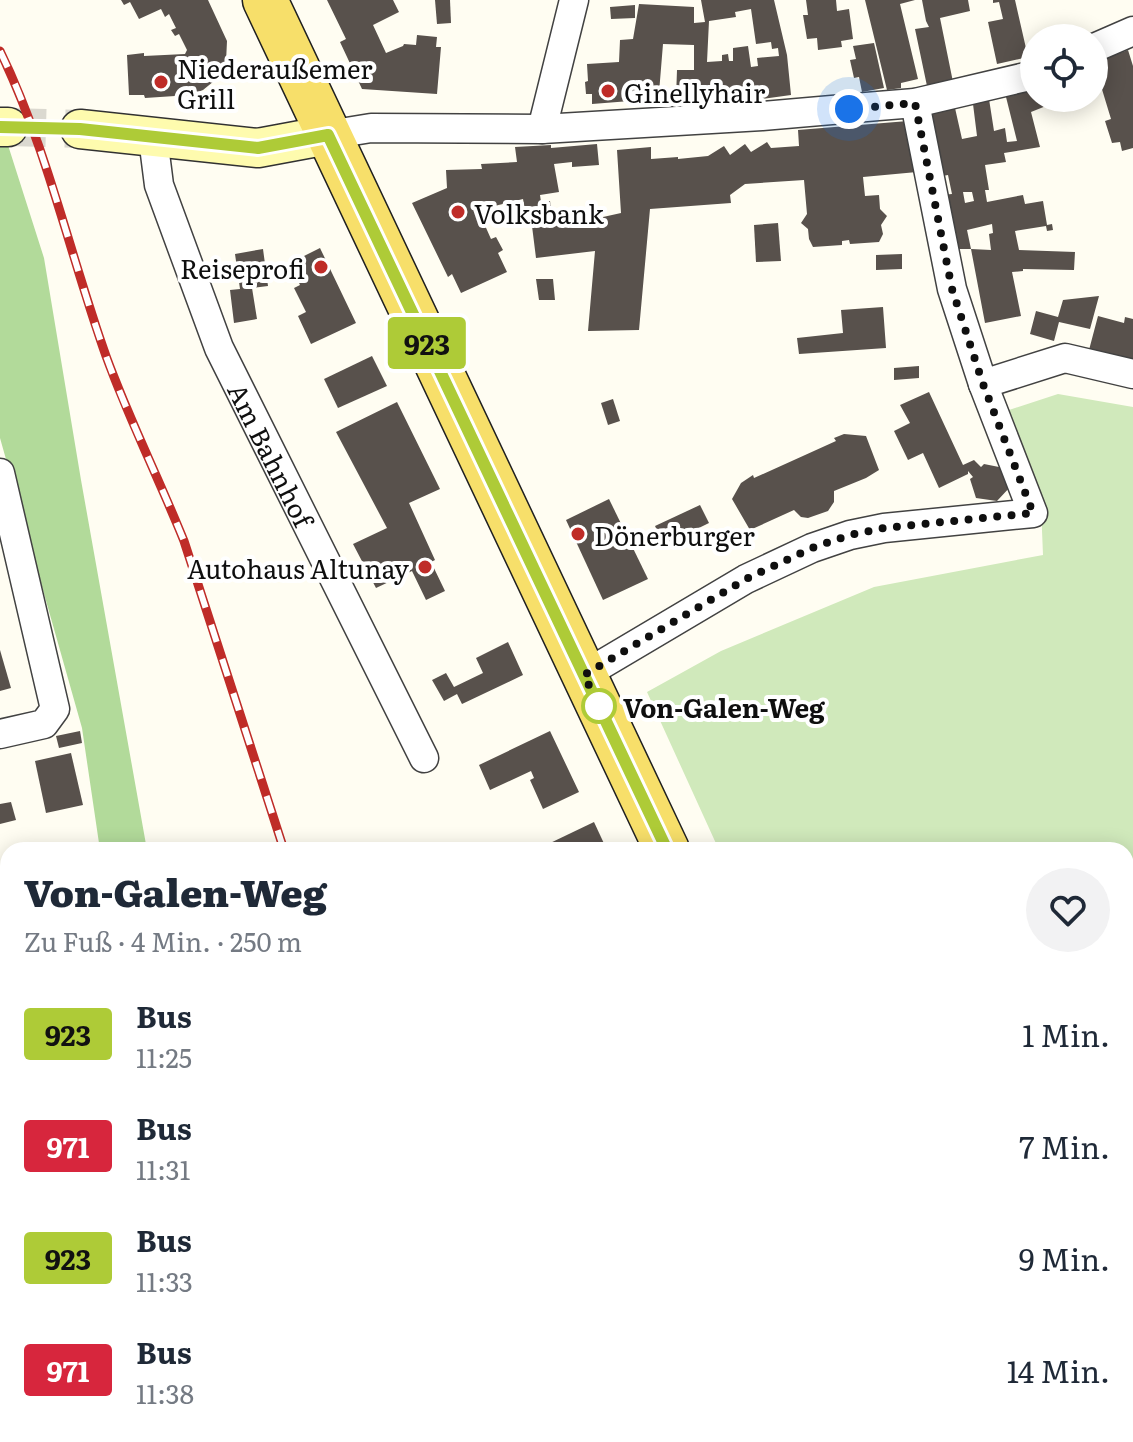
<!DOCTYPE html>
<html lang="de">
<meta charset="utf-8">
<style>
body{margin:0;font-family:Literata,serif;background:#f2f2f3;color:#1f2937;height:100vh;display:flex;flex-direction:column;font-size:30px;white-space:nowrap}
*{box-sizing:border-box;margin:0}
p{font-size:26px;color:#747a83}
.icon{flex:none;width:44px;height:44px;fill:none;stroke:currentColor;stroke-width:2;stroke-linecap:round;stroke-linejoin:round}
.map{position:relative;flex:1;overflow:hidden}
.details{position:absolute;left:0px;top:842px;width:1134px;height:600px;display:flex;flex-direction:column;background:#fff;border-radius:24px 24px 0 0;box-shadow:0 4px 20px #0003}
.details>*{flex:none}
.badge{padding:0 16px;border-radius:6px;font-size:28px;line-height:52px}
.controls{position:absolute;left:1020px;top:24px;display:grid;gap:16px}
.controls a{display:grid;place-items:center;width:88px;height:88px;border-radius:50%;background:#fff;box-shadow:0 4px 20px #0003;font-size:40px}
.you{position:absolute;width:40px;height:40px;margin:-20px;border:6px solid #fff;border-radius:50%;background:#1a73e8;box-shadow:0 0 0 12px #1a73e833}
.map>.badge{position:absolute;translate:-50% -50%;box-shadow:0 0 0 4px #fff}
.round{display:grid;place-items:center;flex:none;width:84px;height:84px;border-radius:42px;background:#f2f2f3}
.summary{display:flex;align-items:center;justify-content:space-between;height:136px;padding:0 24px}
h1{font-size:38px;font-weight:800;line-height:60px}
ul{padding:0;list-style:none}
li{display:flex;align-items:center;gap:24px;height:112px;padding:0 24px}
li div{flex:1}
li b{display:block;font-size:30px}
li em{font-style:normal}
li .badge{min-width:88px;font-weight:700;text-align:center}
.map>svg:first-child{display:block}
</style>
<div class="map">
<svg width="1133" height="1442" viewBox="0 0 1133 1442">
<rect width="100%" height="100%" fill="#fffdf2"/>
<!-- green -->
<path fill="#d0e9bb" d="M1058,394L1133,407V1077L1126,1078V850H719L647,692L721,651L874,587L1043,555L1041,506L1009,410Z"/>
<!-- forest -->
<g fill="#b2da9a">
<path d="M0,120L44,258L81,480L147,850H100L82,728L0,438Z"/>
<path d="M187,1434H251L252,1442H188Z"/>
</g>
<!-- building -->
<g fill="#58514c" fill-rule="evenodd">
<path d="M121,0H208L227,41L226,62L219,77L203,90L190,95L145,98L144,95H129L127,55L144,53V56L185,54L187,50L179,34L175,36L171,30L176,28L169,14L165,17L161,9L139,19L130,2L124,5Z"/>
<path d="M327,0H393L399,12L373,25L386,53L403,46L404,44L416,45L417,35L437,37L436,47H441L437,94L362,89L340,42L346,39Z"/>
<path d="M435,0H450L451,23L437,24Z"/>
<path d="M701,0H774L787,55L791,95L762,99L761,90L676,98L677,70H694V45L663,44L658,105L629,106L630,101L592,104V94H586L585,82L588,81L587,64L619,62L620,40L633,39L639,4L694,7V23L705,22ZM751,9L756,44L771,42L772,49L778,48L779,56L757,58L758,66L751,67L748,46L733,48V61H729L728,54L722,55V61L707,62L709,21L736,17L735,12Z"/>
<path d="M806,0H836L837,11L849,9L853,39L841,41L842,47L818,50L817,38L807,39L803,15H808Z"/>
<path d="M865,0H915L900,4L918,79L901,83V88L887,90Z"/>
<path d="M922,0H968L970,11L940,18L953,82L927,86L915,29L929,27L926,21Z"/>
<path d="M993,0H1015L1028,57L997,64L988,22L1003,19L999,2L993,3Z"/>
<path d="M635,5V18L611,19L610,7Z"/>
<path d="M874,43L884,88L862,92L859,77L854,78L850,60L856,59L853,46Z"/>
<path d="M1128,50L1133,66V148L1122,151L1120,142L1112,143L1105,121L1111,119L1094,63Z"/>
<path d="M1034,87V98H1066L1031,112L1040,147L1004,153L1006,162L985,165L989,190H985L987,202L1023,195L1025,204L1043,201L1047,225L1052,224L1053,230L1047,231L1046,226L1015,231L1019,250L1075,252L1074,270L1023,269V271L1012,272L1021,316L985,323L971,249L991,250L989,234L993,233L992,224L967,230L971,249H953L941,195L952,194L948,175L937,177L923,114L955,108L962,139L977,136L973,104L989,99L994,131L1005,128L1007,142L1017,141L1006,97L1026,92L1025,90ZM963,192H972L974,201L965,203Z"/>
<path d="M908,121L917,172L863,177L865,196L879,195L880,209L887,216L881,225L883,234L879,242L850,244L849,240L842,241V245L813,247L809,239L808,229L801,223L807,214L804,180L745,184L730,195L731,203L650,209L639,330L588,331L595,251L536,258L532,226L528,227L523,199L482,209L483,221L491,239L496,237L503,250L498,253L507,272L461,293L452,274L448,277L412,203L447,188L446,170L482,169L481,164L517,162L515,147L551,145V148L597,144L599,165L572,167V162L554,164L559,192L540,195L541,202L550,201L553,224L603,217L621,213L617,150L651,147V159L678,157V159L708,156L724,146L730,155L745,144L751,152L767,142L771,148L799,146L798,130Z"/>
<path d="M778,223L781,261L756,262L754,225Z"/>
<path d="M320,248L356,323L311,344L298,316L306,312L294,288L300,285L290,263Z"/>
<path d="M263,249L268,286L252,288L257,319L234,323L230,290L240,289L235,254Z"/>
<path d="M902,254V269L876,270V255Z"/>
<path d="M536,279H553L555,300H539Z"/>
<path d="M1099,296L1090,329L1059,322L1054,341L1030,334L1036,311L1058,317L1063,300Z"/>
<path d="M883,307L886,348L799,354L797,338L843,333L841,310Z"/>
<path d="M1098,316L1124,323L1125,317L1133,319V362L1089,350Z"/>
<path d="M372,356L387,386L338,408L324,379Z"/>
<path d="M919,366V378L894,380V368Z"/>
<path d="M929,392L963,465L974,460L981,467L984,464L1004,468L1011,486L997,501L976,498L970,479L973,477L968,471V474L939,488L923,453L908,460L894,431L910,423L900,405Z"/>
<path d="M613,399L620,421L608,425L601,403Z"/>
<path d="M397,402L440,489L409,503L435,560L431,562L445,591L426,600L412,571L376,588L353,544L387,528L336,432Z"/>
<path d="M844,434L866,436L879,470L866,478L834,491V502L828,511L808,518L801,517L794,510L750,530L732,499L741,483L753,475L754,478L836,441L834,438Z"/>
<path d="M609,499L648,579L603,600L566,520Z"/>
<path d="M700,505L709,523L664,545L655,526Z"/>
<path d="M508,642L523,675L462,704L457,694L444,701L432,680L446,673L454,687L483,673L476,658Z"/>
<path d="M0,650L11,688L0,691Z"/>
<path d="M80,731L82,743L59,748L56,736Z"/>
<path d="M550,731L579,792L543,809L530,780L534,778L531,771L490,790L479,765Z"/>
<path d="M71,753L83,805L46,813L35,761Z"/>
<path d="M11,802L16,820L0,824V804Z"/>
<path d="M594,822L607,850H549L546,845Z"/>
<path d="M8,1013V1029L0,1031V1015Z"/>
<rect x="1126" y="1091" width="7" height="53"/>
<path d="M8,1105V1136L0,1138V1107Z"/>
<path d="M8,1178V1203L0,1205V1180Z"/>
<path d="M1133,1199V1224L1126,1225V1200Z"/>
<path d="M8,1215V1232L0,1234V1217Z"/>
<path d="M0,1251L4,1260L8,1259L7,1380L3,1363H0V1345L5,1343L0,1317Z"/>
<path d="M1133,1322V1367L1127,1370L1130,1378L1126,1379V1325Z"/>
<path d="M9,1434H63L64,1438L57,1442H11Z"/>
<path d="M1010,1434H1053L1057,1442H1013Z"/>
</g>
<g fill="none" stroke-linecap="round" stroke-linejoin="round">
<!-- secondary-tunnel -->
<path stroke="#dbd9d0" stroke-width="38" stroke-dasharray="38 19" stroke-linecap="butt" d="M8,127L80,129"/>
<defs>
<g id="minor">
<path d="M1094,48L1133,31"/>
<path d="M542,129L574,0"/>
<path d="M328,135L371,128L542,129L762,116L878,106L915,103L1034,75"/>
<path id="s1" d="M153,138L159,185L219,348L424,758"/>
<path d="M983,384L1065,358L1133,374"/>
<path d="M0,473L55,709L44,724L0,734"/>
<path d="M584,675L746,579L812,548L850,535L884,528L1033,513L983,384L952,289L915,103"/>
<path d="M1126,1283L1133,1282"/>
<path d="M1096,1434L1103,1442"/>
</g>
<g id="secondary">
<path d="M0,127H8"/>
<path d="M80,129L258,148L328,135"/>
</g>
<g id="primary">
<path d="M265,0L667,850"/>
<path d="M945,1434L948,1442"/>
</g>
</defs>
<!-- minor casing -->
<use href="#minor" stroke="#424242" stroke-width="31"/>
<!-- secondary casing -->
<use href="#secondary" stroke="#313131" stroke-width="41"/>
<!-- primary casing -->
<use href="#primary" stroke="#202020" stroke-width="47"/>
<!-- minor -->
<use href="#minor" stroke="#fff" stroke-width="28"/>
<!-- secondary -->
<use href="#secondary" stroke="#fefbae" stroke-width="38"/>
<!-- primary -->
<use href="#primary" stroke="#f7df6a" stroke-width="44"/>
<defs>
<g id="rail">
<path d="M0,51C47,148 70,255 106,356C129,419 159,479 184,541L284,850"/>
<path d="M470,1434L473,1442"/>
</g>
</defs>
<!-- rail casing -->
<use href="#rail" stroke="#bf2c28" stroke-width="9"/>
<!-- rail -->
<use href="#rail" stroke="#fff" stroke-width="6" stroke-dasharray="18" stroke-linecap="butt"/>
</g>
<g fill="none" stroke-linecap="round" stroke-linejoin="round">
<defs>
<path id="line" d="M0,127L80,129L258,148L328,135L667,850"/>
</defs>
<!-- line casing -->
<use href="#line" stroke="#fff" stroke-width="18"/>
<!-- line -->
<use href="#line" stroke="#aecb37" stroke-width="12"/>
<!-- walk -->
<path stroke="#0f0f0f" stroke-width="8" stroke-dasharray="0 14.4" d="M599,706L603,715L584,675L746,579L812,548L850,535L884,528L1033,513L983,384L952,289L915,103L849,109"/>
</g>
<!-- markers -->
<g fill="#bf2c28" stroke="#fff" stroke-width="3">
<circle cx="161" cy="82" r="8"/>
<circle cx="608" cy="91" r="8"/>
<circle cx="458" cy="212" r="8"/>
<circle cx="321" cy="267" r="8"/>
<circle cx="578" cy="534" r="8"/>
<circle cx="425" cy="567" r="8"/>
</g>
<circle fill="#fff" stroke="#aecb37" stroke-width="4" cx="599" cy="706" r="16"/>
<g text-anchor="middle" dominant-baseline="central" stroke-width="8" stroke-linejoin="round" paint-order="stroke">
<!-- poi labels -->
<g font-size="26" fill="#0f0f0f" stroke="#fff" text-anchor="start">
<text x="177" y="67">Niederaußemer<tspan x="177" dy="30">Grill</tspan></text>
<text x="624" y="91">Ginellyhair</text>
<text x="474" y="212">Volksbank</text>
<text x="305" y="267" text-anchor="end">Reiseprofi</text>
<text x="594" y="534">Dönerburger</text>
<text x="409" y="567" text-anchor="end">Autohaus Altunay</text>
</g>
<!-- street labels -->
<g font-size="26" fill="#0f0f0f" stroke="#fff">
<text stroke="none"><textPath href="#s1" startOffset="340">Am Bahnhof</textPath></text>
</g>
<!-- stop labels -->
<g font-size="26" font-weight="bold" fill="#0f0f0f" stroke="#fff" text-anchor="start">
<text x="623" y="706">Von-Galen-Weg</text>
</g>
</g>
</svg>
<div class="controls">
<a><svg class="icon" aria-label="locate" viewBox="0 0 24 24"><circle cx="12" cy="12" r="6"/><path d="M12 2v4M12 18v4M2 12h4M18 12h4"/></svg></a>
</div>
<div class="you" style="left:849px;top:109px"></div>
<b class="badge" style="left:427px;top:343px;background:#aecb37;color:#111">923</b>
<section class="details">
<div class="summary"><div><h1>Von-Galen-Weg</h1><p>Zu Fuß · 4 Min. · 250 m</p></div><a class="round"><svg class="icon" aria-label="heart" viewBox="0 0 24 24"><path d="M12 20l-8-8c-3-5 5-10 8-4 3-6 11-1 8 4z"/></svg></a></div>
<ul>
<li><span class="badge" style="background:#aecb37;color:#111">923</span><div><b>Bus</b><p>11:25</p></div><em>1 Min.</em></li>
<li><span class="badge" style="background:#d7263d;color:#fff">971</span><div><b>Bus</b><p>11:31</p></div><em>7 Min.</em></li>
<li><span class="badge" style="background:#aecb37;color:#111">923</span><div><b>Bus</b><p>11:33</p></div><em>9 Min.</em></li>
<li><span class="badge" style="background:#d7263d;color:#fff">971</span><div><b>Bus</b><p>11:38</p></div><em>14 Min.</em></li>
</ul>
</section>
</div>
